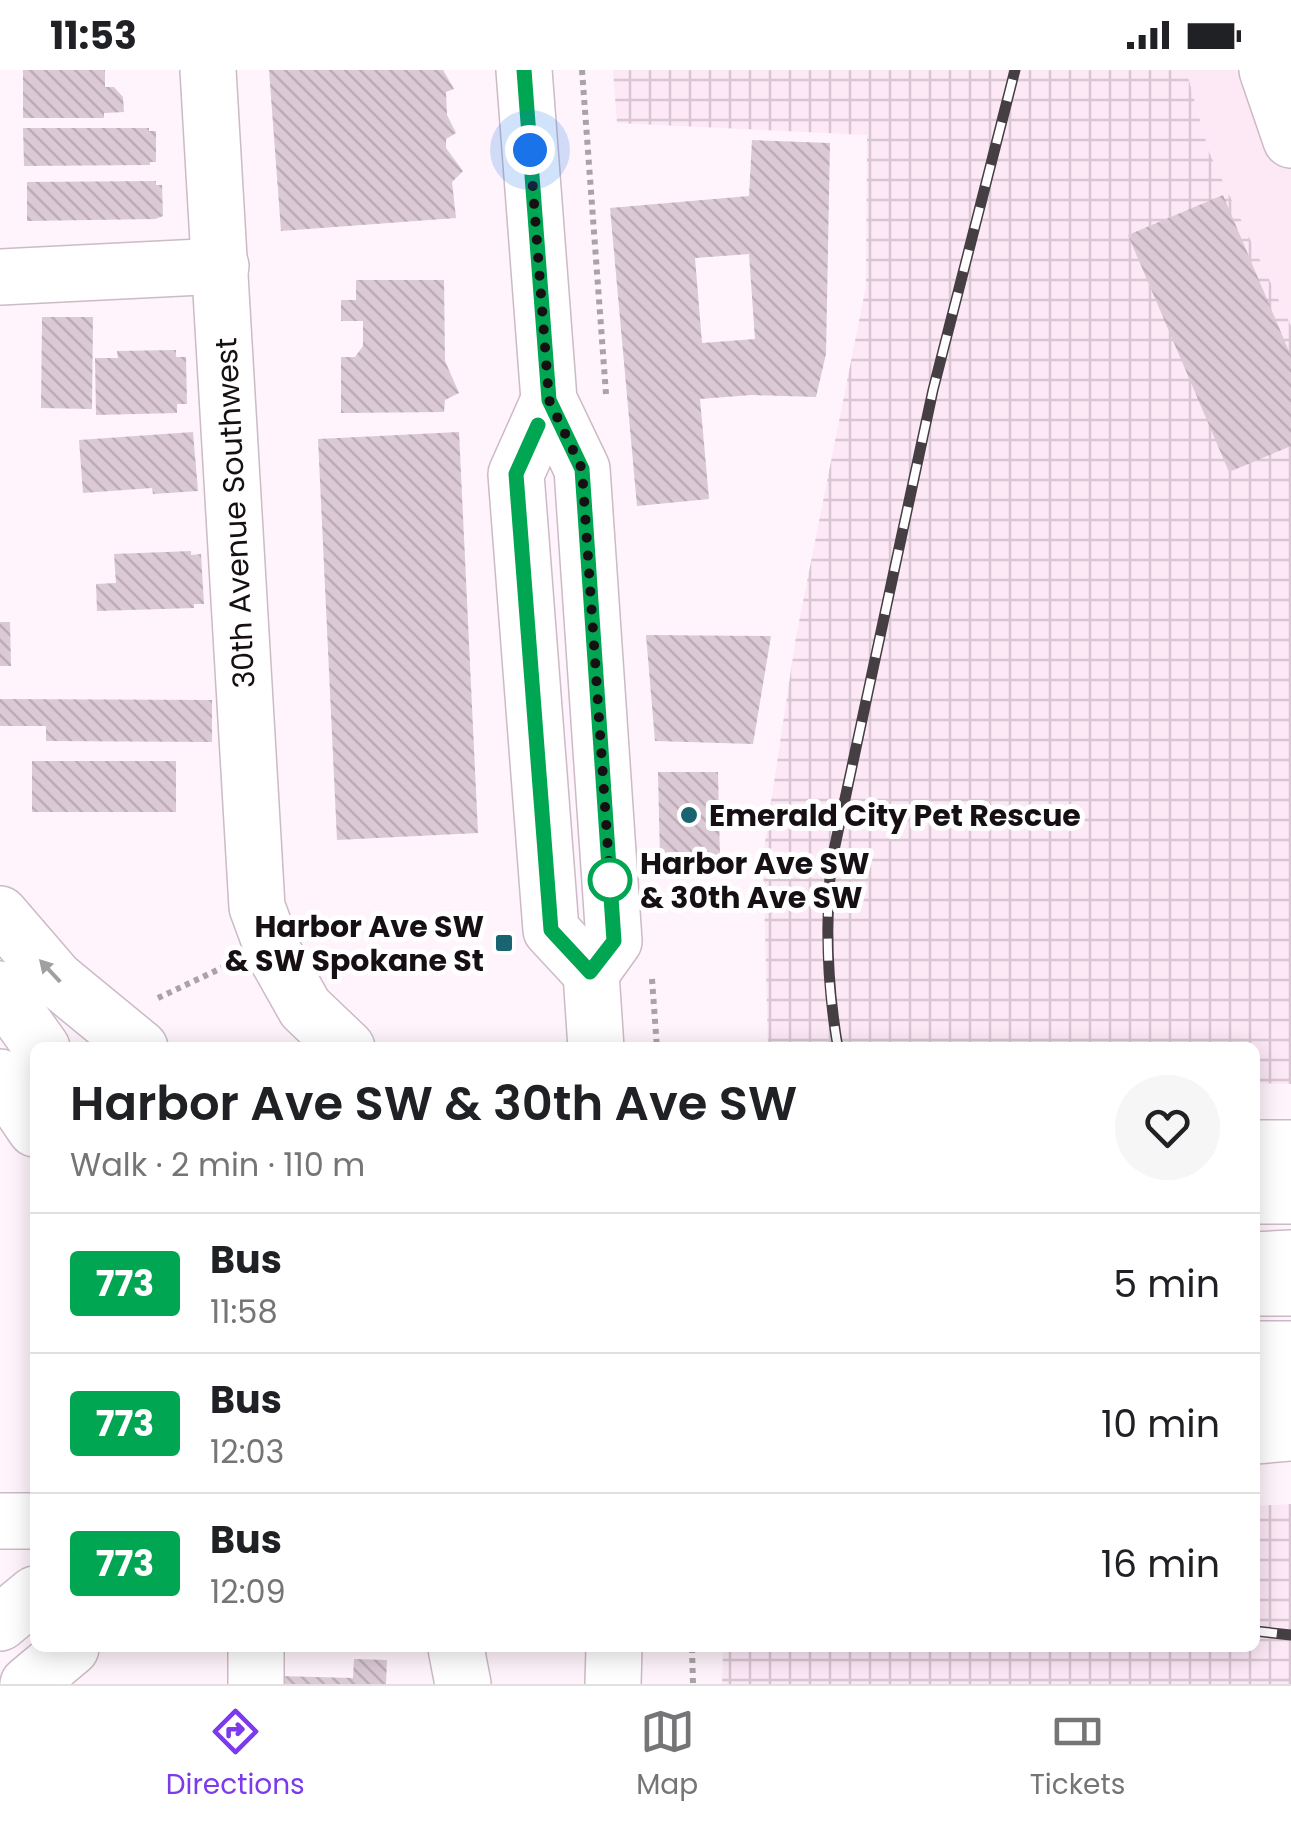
<!DOCTYPE html>
<meta charset="utf-8">
<style>
body{margin:0;font-family:Poppins,sans-serif;background:#f6f6f6;color:#202124;height:100vh;display:flex;flex-direction:column;font-size:38px;white-space:nowrap}
*{box-sizing:border-box;margin:0}
p{font-size:32px;color:#757577}
.icon{flex:none;width:55px;height:55px;fill:none;stroke:currentColor;stroke-width:2;stroke-linecap:round;stroke-linejoin:round}
.map{position:relative;flex:1;overflow:hidden}
.sheet{position:absolute;left:30px;top:972px;width:1230px;height:610px;display:flex;flex-direction:column;background:#fff;border-radius:15px;box-shadow:0 5px 25px #0003}
.sheet>*{flex:none}
.badge{padding:0 20px;border-radius:8px;font-size:35px;line-height:65px}
.you{position:absolute;width:50px;height:50px;margin:-25px;border:8px solid #fff;border-radius:50%;background:#1a73e8;box-shadow:0 0 0 15px #1a73e833}
.map>.badge{position:absolute;translate:-50% -50%;box-shadow:0 0 0 5px #fff}
.round{display:grid;place-items:center;flex:none;width:105px;height:105px;border-radius:52px;background:#f6f6f6}
.summary{display:flex;align-items:center;justify-content:space-between;height:170px;padding:0 40px}
h1{font-size:48px;font-weight:600;line-height:75px}
ul{padding:0;list-style:none}
li{display:flex;align-items:center;gap:30px;height:140px;padding:0 40px;border-top:2px solid #e0e0e0}
li div{flex:1}
li b{display:block;font-size:38px}
li em{font-style:normal}
li .badge{min-width:110px;font-weight:700;text-align:center}
.status{display:flex;justify-content:space-between;align-items:center;height:70px;padding:0 50px;background:#fff;direction:ltr}
.status svg{height:28px;fill:currentColor}
.menu{display:flex;justify-content:space-around;align-items:center;height:140px;border-top:2px solid #e0e0e0;background:#fff;font-size:28px;color:#757577}
.menu a{display:grid;justify-items:center;gap:5px}
.menu .selected{color:#7c3aed}
.map>svg:first-child{display:block}
</style>
<div class="status"><b>11:53</b><svg viewBox="0 0 49 12"><path d="M0 12V9h3v3zM5 12V6h3v6zM10 12V3h3v9zM15 12V0h3v12zM26 1h20v11H26zM47 4h2v5h-2z"/></svg></div>
<div class="map">
<svg width="1291" height="1614" viewBox="0 0 1291 1614">
<defs>
<pattern id="industrial-grid" width="8" height="8" patternUnits="userSpaceOnUse" patternTransform="scale(2.5)"><rect width="8" height="8" fill="#fde8f6"/><path d="M0 4h8M4 0v8" fill="none" stroke="#d8c6d2"/></pattern>
<pattern id="building-back-hatch" width="6" height="6" patternUnits="userSpaceOnUse" patternTransform="scale(2.5)"><rect width="6" height="6" fill="#dbc9d5"/><path d="M-1 5l2 2M0 0l6 6M5-1l2 2" fill="none" stroke="#bbacb6"/></pattern>
</defs>
<rect width="100%" height="100%" fill="#fff4fb"/>
<!-- built -->
<path fill="#fde8f6" d="M1186,0H1291V256L1209,82Z"/>
<!-- industrial -->
<g fill="url(#industrial-grid)">
<path d="M613,0H1186L1209,82L1291,256V1014L1255,1013V978L768,977L763,785L796,567L866,216L867,65L617,53Z"/>
<path d="M1291,1434V1614H722L723,1578H1255V1436Z"/>
</g>
<!-- building -->
<g fill="url(#building-back-hatch)" fill-rule="evenodd">
<path d="M23,0H105V17H114L123,27L124,42L104,43V48H23Z"/>
<path d="M269,0H443L454,19L446,22L447,45L456,63L446,69V78L463,101L452,112L456,148L281,161Z"/>
<path d="M23,58H149V61H156V92H150V95L24,96Z"/>
<path d="M752,70L830,73L826,284L816,327L751,325L700,329L709,429L637,436L610,138L749,126ZM749,184L755,269L702,273L695,188Z"/>
<path d="M156,111V115H162L163,146L155,149L27,151V112Z"/>
<path d="M1223,125L1291,286V376L1229,402L1128,165Z"/>
<path d="M356,210H444L445,291L459,323L445,330L444,342L341,343V287H355L363,276V251H341V230H356Z"/>
<path d="M42,247H93L92,339L41,338Z"/>
<path d="M176,280V287H186L187,334H177V343L96,345L95,288H118L117,281Z"/>
<path d="M193,362L198,421L153,424L152,418L83,423L79,370Z"/>
<path d="M459,362L478,763L337,770L318,369Z"/>
<path d="M191,481V485L201,484L204,534H194V538L97,541L96,514L116,513L114,484Z"/>
<path d="M0,552H10L11,596H0Z"/>
<path d="M646,565L771,566L753,674L655,671Z"/>
<path d="M0,629L212,630V672L46,671V656H0Z"/>
<rect x="32" y="691" width="144" height="51"/>
<path d="M658,702H718L720,788H660Z"/>
<path d="M354,1589L387,1590L386,1614H279V1606L353,1608Z"/>
</g>
<g fill="none" stroke-linecap="round" stroke-linejoin="round">
<defs>
<g id="minor">
<path d="M208,0L257,837L274,883L305,938L347,978"/>
<path d="M1267,0L1291,70"/>
<path d="M0,207L221,196"/>
<path d="M0,1451H35"/>
<path d="M256,1614V1578"/>
</g>
<g id="major">
<path d="M524,0L549,330L582,399L614,871L591,903"/>
<path d="M549,330L516,404L551,860L591,903L596,978"/>
<path d="M0,919L42,978"/>
<path d="M0,1007L35,1059"/>
<path d="M1255,1078H1291"/>
<path d="M1255,1190L1291,1188"/>
<path d="M1255,1311L1291,1313"/>
<path d="M1255,1366L1291,1363"/>
<path d="M456,1578L463,1614"/>
<path d="M613,1614L614,1578"/>
</g>
<g id="highway">
<path d="M0,844L56,909L140,978"/>
<path d="M1255,1126H1291"/>
<path d="M1255,1218H1291"/>
<path d="M1255,1279H1291"/>
<path d="M0,1553L35,1524"/>
<path d="M28,1614L71,1578"/>
</g>
</defs>
<!-- minor casing -->
<use href="#minor" stroke="#ccbac6" stroke-width="58"/>
<!-- major casing -->
<use href="#major" stroke="#ccbac6" stroke-width="58"/>
<!-- highway casing -->
<use href="#highway" stroke="#ccbac6" stroke-width="58"/>
<!-- path -->
<g stroke="#aba2a8" stroke-width="6" stroke-dasharray="5 5" stroke-linecap="butt">
<path d="M582,0L606,324"/>
<path d="M652,909L657,978"/>
<path d="M158,928L228,895"/>
<path d="M692,1578L693,1614"/>
</g>
<!-- minor -->
<use href="#minor" stroke="#fff" stroke-width="55"/>
<!-- major -->
<use href="#major" stroke="#fff" stroke-width="55"/>
<!-- highway -->
<use href="#highway" stroke="#fff" stroke-width="55"/>
<defs>
<g id="rail">
<path d="M838,978C827,915 825,857 831,794L933,320L1015,0"/>
<path d="M1255,1561L1291,1565"/>
</g>
</defs>
<!-- rail casing -->
<use href="#rail" stroke="#453e42" stroke-width="11"/>
<!-- rail -->
<use href="#rail" stroke="#fff" stroke-width="8" stroke-dasharray="22" stroke-linecap="butt"/>
</g>
<!-- one-way arrows -->
<defs><path id="oneway-solid" d="M-6-.8H1V-3.2L6.5 0L1 3.2V.8H-6Z" transform="scale(2.5)"/></defs>
<use fill="#a29fa1" href="#oneway-solid" transform="translate(50 901) rotate(-133)"/>
<g fill="none" stroke-linecap="round" stroke-linejoin="round">
<defs>
<path id="line" d="M524,0L549,330L582,399L614,871L590,902L551,860L516,404L538,355"/>
</defs>
<!-- line casing -->
<use href="#line" stroke="#fff" stroke-width="22"/>
<!-- line -->
<use href="#line" stroke="#00a651" stroke-width="15"/>
<!-- walk -->
<path stroke="#161014" stroke-width="10" stroke-dasharray="0 18" d="M530,80L549,330L582,399L610,810"/>
</g>
<!-- markers -->
<g fill="#196470" stroke="#fff" stroke-width="4">
<circle cx="689" cy="745" r="10"/>
<rect x="494" y="863" width="20" height="20" rx="5"/>
</g>
<circle fill="#fff" stroke="#00a651" stroke-width="5" cx="610" cy="810" r="20"/>
<g text-anchor="middle" dominant-baseline="central" stroke-width="10" stroke-linejoin="round" paint-order="stroke">
<!-- street labels -->
<g font-size="30" fill="#161014" stroke="#fff">
<text transform="translate(235 443) rotate(-93)">30th Avenue Southwest</text>
</g>
<!-- poi labels -->
<g font-size="30" font-weight="bold" fill="#161014" stroke="#fff" text-anchor="start">
<text x="709" y="745">Emerald City Pet Rescue</text>
<text x="484" y="856" text-anchor="end">Harbor Ave SW<tspan x="484" dy="34">&amp; SW Spokane St</tspan></text>
</g>
<!-- stop labels -->
<g font-size="30" font-weight="bold" fill="#161014" stroke="#fff" text-anchor="start">
<text x="640" y="793">Harbor Ave SW<tspan x="640" dy="34">&amp; 30th Ave SW</tspan></text>
</g>
</g>
</svg>
<div class="you" style="left:530px;top:80px"></div>
<section class="sheet">
<div class="summary"><div><h1>Harbor Ave SW &amp; 30th Ave SW</h1><p>Walk · 2 min · 110 m</p></div><a class="round"><svg class="icon" aria-label="heart" viewBox="0 0 24 24"><path d="M12 20l-8-8c-3-5 5-10 8-4 3-6 11-1 8 4z"/></svg></a></div>
<ul>
<li><span class="badge" style="background:#00a651;color:#fff">773</span><div><b>Bus</b><p>11:58</p></div><em>5 min</em></li>
<li><span class="badge" style="background:#00a651;color:#fff">773</span><div><b>Bus</b><p>12:03</p></div><em>10 min</em></li>
<li><span class="badge" style="background:#00a651;color:#fff">773</span><div><b>Bus</b><p>12:09</p></div><em>16 min</em></li>
</ul>
</section>
</div>
<nav class="menu">
<a class="selected"><svg class="icon" aria-label="directions" viewBox="0 0 24 24"><path d="M12 3l9 9-9 9-9-9zM9 14v-3h6M13 9l2 2-2 2"/></svg>Directions</a>
<a><svg class="icon" aria-label="map" viewBox="0 0 24 24"><path d="M3 6l6-2 6 2 6-2v14l-6 2-6-2-6 2zM9 4v14M15 6v14"/></svg>Map</a>
<a><svg class="icon" aria-label="tickets" viewBox="0 0 24 24"><path d="M3 7h18v10H3zM15 7v10"/></svg>Tickets</a>
</nav>
